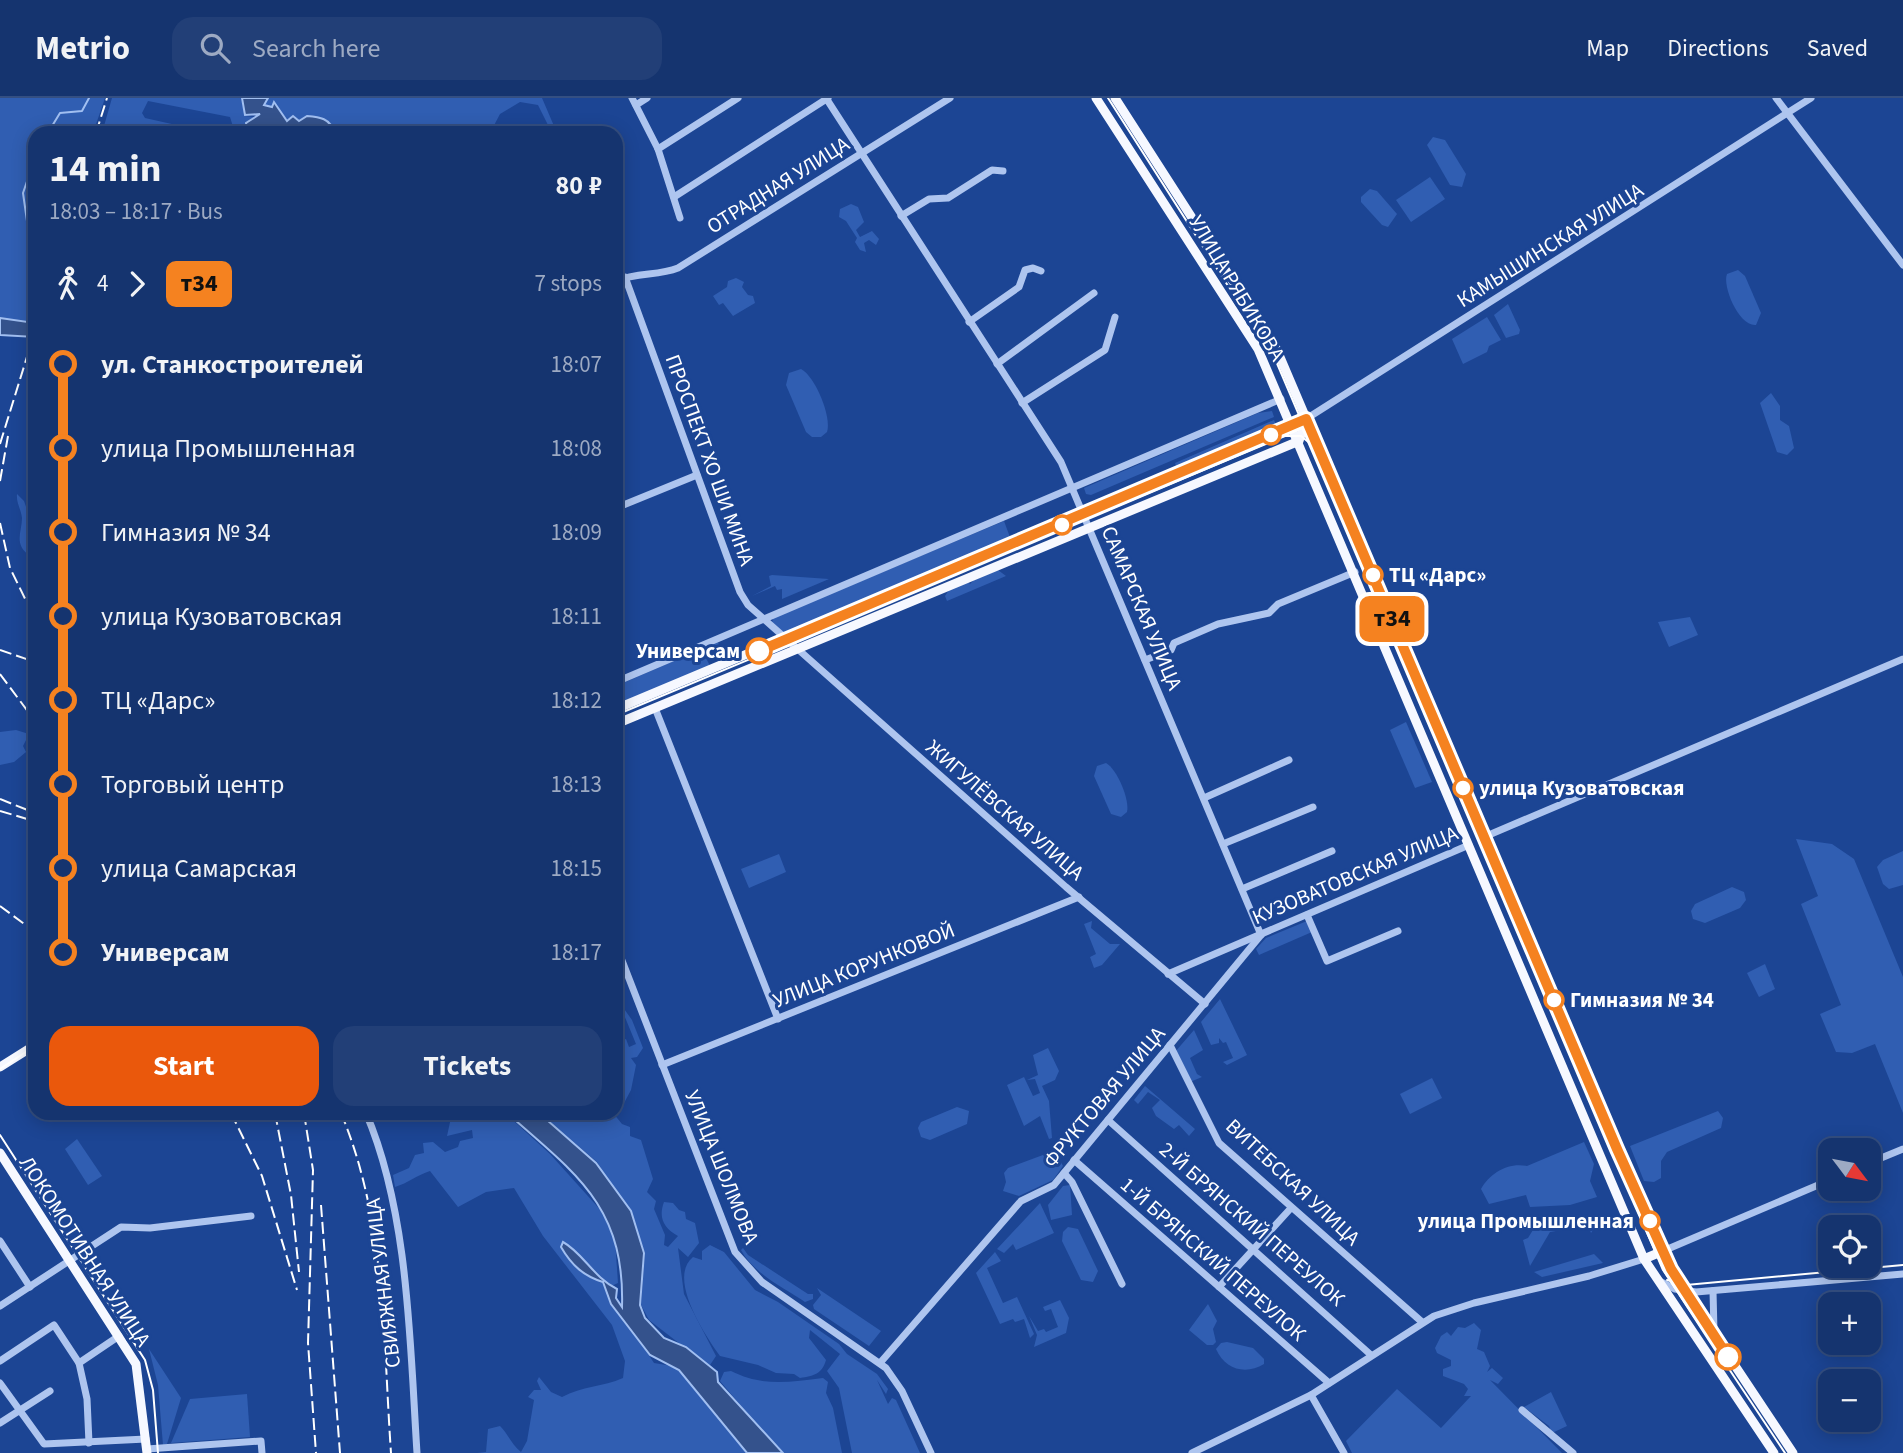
<!DOCTYPE html>
<meta charset="utf-8">
<style>
body{margin:0;font-family:"Source Sans 3",sans-serif;background:#223f77;color:#f1f3f6;height:100vh;display:flex;flex-direction:column;font-size:26px;white-space:nowrap}
*{box-sizing:border-box;margin:0}
p{font-size:23px;color:#9daac3}
.icon{flex:none;width:38px;height:38px;fill:none;stroke:currentColor;stroke-width:2;stroke-linecap:round;stroke-linejoin:round}
.map{position:relative;flex:1;overflow:hidden}
.panel{position:absolute;left:28px;top:28px;width:595px;height:994px;display:flex;flex-direction:column;background:#15346f;border-radius:21px;box-shadow:0 4px 18px #0003,0 0 0 2px #344f82}
.panel>*{flex:none}
.badge{padding:0 14px;border-radius:10px;font-size:24px;line-height:46px}
.needle{width:46px;rotate:122deg}
.fabs{position:absolute;left:1818px;top:1040px;display:grid;gap:14px}
.fabs a{display:grid;place-items:center;width:63px;height:63px;border-radius:14px;background:#15346f;box-shadow:0 4px 18px #0003,0 0 0 2px #344f82;font-size:35px}
.map>.badge{position:absolute;translate:-50% -50%;box-shadow:0 0 0 4px #fff}
.legs{display:flex;align-items:center;gap:10px;height:77px;padding:0 21px;font-size:23px}
.legs p{margin-inline-start:auto}
.summary{display:flex;align-items:center;justify-content:space-between;height:119px;padding:0 21px}
h1{font-size:38px;font-weight:700;line-height:52px}
.primary-button{display:flex;gap:14px;margin-top:auto;padding:14px 21px}
.primary-button a{flex:1;height:80px;border-radius:21px;background:#ea580c;color:#fff;font-size:28px;font-weight:700;line-height:80px;text-align:center}
.primary-button a+a{background:#223f77;color:#f1f3f6}
ul{padding:0 21px;list-style:none}
li{display:flex;align-items:center;gap:24px;height:84px;font-size:26px}
li i{display:grid;place-items:center;width:10px;height:100%;margin:0 9px;background:currentColor}
li i::after{content:'';width:18px;height:18px;margin:-9px;border:5px solid;border-radius:50%;background:#15346f}
li p{margin-inline-start:auto}
li:first-child i{background:linear-gradient(#0000 50%,currentColor 0)}
li:last-child i{background:linear-gradient(currentColor 50%,#0000 0)}
header{display:flex;align-items:center;gap:42px;box-sizing:border-box;height:98px;padding:0 35px;background:#15346f;border-bottom:2px solid #344f82}
header strong{font-size:33px}
nav{display:flex;gap:38px;margin-inline-start:auto;font-size:24px}
.search{width:490px;height:63px;background:#223f77;display:flex;align-items:center;gap:18px;box-sizing:border-box;padding:0 24px;border-radius:21px;color:#9daac3;font-size:26px}
.map>svg:first-child{display:block}
</style>
<header>
<strong>Metrio</strong>
<div class="search"><svg class="icon" aria-label="search" viewBox="0 0 24 24"><circle cx="10" cy="10" r="6"/><path d="M15 15l6 6"/></svg>Search here</div>
<nav><a>Map</a><a>Directions</a><a>Saved</a></nav>
</header>
<div class="map">
<svg width="1903" height="1355" viewBox="0 0 1903 1355">
<rect width="100%" height="100%" fill="#1c4594"/>
<!-- green -->
<g fill="#305eb2">
<path d="M0,0H105L93,35H35L33,225L0,220Z"/>
<path d="M112,0H241L245,18L254,19L246,24L247,35H235L230,19L148,3L142,15L145,20L212,35H102Z"/>
<path d="M268,0H542L557,35H552L538,7L520,4L500,16L490,35H334L330,24C319,17 310,17 299,23L293,17L287,23L274,4L271,9L264,7Z"/>
<path d="M1433,39L1445,42L1466,76L1462,89L1450,87L1427,47Z"/>
<path d="M1430,79L1445,101L1411,124L1396,102Z"/>
<path d="M1370,91L1377,93L1397,116L1388,129L1382,127L1361,104V99Z"/>
<path d="M851,106L858,109L864,124L856,132L860,139L872,133L879,141L876,147L869,142L864,145L866,154L860,152L855,144L857,140L846,123L839,119L840,111Z"/>
<path d="M1738,172L1745,178L1761,215L1756,227C1739,229 1722,188 1727,176Z"/>
<path d="M736,180L744,184L742,189L748,197L753,198L755,205L733,218L723,205L719,207L713,198L727,189L728,183Z"/>
<path d="M1508,206L1520,232L1519,236L1506,240L1494,217Z"/>
<path d="M1487,219L1501,242L1489,248L1487,254L1463,266L1452,241Z"/>
<path d="M801,271C815,278 832,319 827,334L821,339H812L806,334L786,287L789,275Z"/>
<path d="M1771,295L1780,308V322L1789,328L1794,350L1787,357L1777,354L1760,305Z"/>
<path d="M1272,313L1274,319L1091,397L1086,396L1084,390L1258,315Z"/>
<path d="M1274,322L1277,329L1259,336L1260,339L1178,373L1175,365Z"/>
<path d="M17,396L24,403L32,426L27,435L33,447L30,458C13,446 22,434 22,420C21,411 16,405 17,396Z"/>
<path d="M1004,423L1011,442L790,534L784,535L772,525L773,520Z"/>
<path d="M998,472L1006,478L947,503L945,498L949,492L968,484L970,486L974,482Z"/>
<path d="M772,477L829,481L782,501V491L777,492L775,488L752,498L771,488L769,478Z"/>
<path d="M1690,519L1698,537L1669,549L1658,524Z"/>
<path d="M718,544L722,555L707,562L711,570L616,608V588Z"/>
<path d="M1406,624L1432,684L1415,690L1390,632Z"/>
<path d="M16,632L29,636L23,648L26,654L14,664L0,667V634Z"/>
<path d="M1106,665C1117,671 1130,702 1127,714L1121,719L1111,716L1094,678L1097,668Z"/>
<path d="M1796,741L1832,746L1854,761L1903,879V1015L1875,946L1852,955L1836,954L1820,916L1841,907L1801,806L1818,798Z"/>
<path d="M1903,753V787L1889,791L1883,786L1877,769L1883,762Z"/>
<path d="M779,756L786,774L749,790L741,771Z"/>
<path d="M1732,789L1744,794L1746,802L1740,810L1705,825L1693,821L1691,813L1695,806Z"/>
<path d="M1092,823L1091,830L1110,846H1120L1102,867L1094,870L1090,859L1096,856L1084,826Z"/>
<path d="M1307,823L1312,834L1259,857L1256,851L1266,840Z"/>
<path d="M1765,866L1775,891L1759,899L1747,875Z"/>
<path d="M616,884L622,908L632,922L643,950L637,959L631,960L636,967L631,992L623,1007L616,1009V941L618,944L626,941L629,949L636,946L622,912L616,926V906L619,905Z"/>
<path d="M1220,901L1247,957L1227,967L1223,964L1233,960L1226,944L1223,945L1219,940V945L1211,947L1201,924Z"/>
<path d="M1194,932L1203,952L1190,960L1197,976L1202,979L1190,984L1175,954Z"/>
<path d="M1048,950L1059,973L1055,982L1042,988L1049,1003L1052,1040L1049,1041L1040,1018L1024,1028L1007,987L1024,979L1033,998L1040,995L1035,981L1027,982L1038,977L1033,957Z"/>
<path d="M1432,980L1442,1000L1410,1016L1400,996Z"/>
<path d="M1145,988L1195,1031L1189,1038L1179,1027L1174,1031L1156,1018L1152,1010L1160,1002L1148,994L1138,1006L1134,1002Z"/>
<path d="M957,1009L969,1013L967,1026L930,1042L921,1039L918,1030L921,1024Z"/>
<path d="M1718,1013L1723,1020L1721,1030L1667,1054L1661,1063V1080L1654,1084L1644,1083L1630,1048Z"/>
<path d="M452,1015H505L550,1056L614,1127L618,1185L607,1190L610,1205L620,1213L654,1265L678,1269L750,1355H477L486,1354L488,1331L500,1328C508,1336 512,1347 521,1354L527,1343L534,1302L528,1299L534,1292H541L537,1283L539,1279L551,1294L562,1299C582,1288 603,1289 623,1280L625,1263L612,1227L543,1138L514,1090L486,1094L458,1109L430,1073C417,1077 408,1085 395,1089L393,1077L409,1070L415,1057L424,1055L423,1045L433,1044L445,1054L458,1049L460,1043L473,1040L472,1032L447,1038Z"/>
<path d="M540,1015H613L622,1026L630,1029V1038L641,1042L653,1081L647,1094L656,1103L654,1111L665,1137L664,1147L668,1149L678,1138C664,1130 658,1120 664,1104L673,1105L679,1112L685,1114L686,1121L695,1125L699,1145L688,1159L678,1150L684,1196L716,1258L710,1267L715,1273L649,1222L641,1207L645,1155L629,1114L597,1064Z"/>
<path d="M77,1041L102,1078L88,1087L65,1051Z"/>
<path d="M1584,1044L1594,1066L1590,1083L1597,1099L1570,1107L1530,1109L1526,1097L1489,1106L1481,1091C1490,1075 1508,1064 1527,1068Z"/>
<path d="M1051,1054L1058,1058L1063,1068L1053,1082L1019,1098L1003,1093L1006,1084L1004,1075L1008,1070Z"/>
<path d="M1070,1087L1072,1117L1051,1122L1048,1107L1063,1088Z"/>
<path d="M1040,1105L1054,1135L1016,1152L1013,1146L1004,1155L997,1151Z"/>
<path d="M1579,1117V1120L1602,1118L1591,1135L1590,1132L1577,1126L1574,1130L1550,1134L1530,1168L1523,1142L1528,1140L1536,1127L1571,1122L1572,1118Z"/>
<path d="M1068,1129L1078,1131L1098,1173L1093,1184L1081,1182L1062,1143L1063,1134Z"/>
<path d="M710,1147L724,1154L755,1192L778,1204L839,1246L847,1256L877,1276L888,1291L886,1296L877,1282L888,1306L892,1300L896,1302L920,1355H852L839,1290L827,1273L840,1256L810,1232L809,1240L826,1262C822,1276 814,1278 800,1280L794,1276L776,1275L758,1267L720,1258C705,1237 667,1180 693,1159L702,1162V1153Z"/>
<path d="M743,1150L748,1157L808,1196H813V1201L805,1204C783,1189 754,1176 741,1152Z"/>
<path d="M995,1154L1001,1163L987,1170L1003,1205L1017,1199L1034,1236L1030,1240L1024,1221L1015,1224L1013,1221L1000,1226L976,1175Z"/>
<path d="M1594,1156L1603,1165L1542,1179L1534,1174Z"/>
<path d="M817,1190L881,1233L869,1248L814,1211L813,1207L821,1197Z"/>
<path d="M1060,1202L1069,1220L1066,1235L1034,1249L1037,1237L1029,1218L1038,1233L1044,1231L1046,1234L1058,1229L1051,1211L1045,1213L1043,1209Z"/>
<path d="M1208,1206L1217,1223L1213,1231L1216,1244L1213,1247H1207L1189,1232Z"/>
<path d="M1474,1225L1481,1232L1477,1251L1484,1254L1490,1268L1487,1274L1492,1270L1503,1280L1498,1286L1490,1282L1562,1355H1352L1346,1343L1397,1291L1441,1330L1471,1298H1464L1468,1291L1464,1286L1443,1278V1271L1451,1268V1262L1437,1255L1435,1250L1441,1238L1447,1234L1451,1238L1458,1229L1465,1230Z"/>
<path d="M1227,1244L1253,1250L1264,1261V1266C1246,1277 1225,1272 1216,1251L1221,1245Z"/>
<path d="M149,1251L181,1300L167,1346L163,1347L158,1287Z"/>
<path d="M731,1273C763,1289 789,1284 823,1280L828,1284L826,1295L833,1310L842,1355H781L720,1283L724,1274Z"/>
<path d="M1551,1294L1567,1328L1552,1335L1549,1328L1524,1309Z"/>
<path d="M247,1296L250,1339L171,1345L190,1301Z"/>
</g>
<!-- water -->
<g fill="#34528c" stroke="#a1bff1" stroke-width="2">
<path d="M242,0H268L264,7L272,9L274,4L287,23L293,18L299,23L307,18C319,19 331,20 334,35H248L246,25L260,16L245,17Z"/>
<path d="M0,220L35,225V239L0,237Z"/>
<path d="M507,1015H539L596,1065L631,1113L644,1155L640,1207L645,1220L664,1240L686,1249L717,1274L718,1284L783,1355H747L679,1272L650,1257L611,1206L603,1184C584,1178 572,1168 561,1149L563,1144C583,1155 594,1180 617,1191L616,1200L622,1209C625,1108 576,1076 507,1015Z"/>
</g>
<g fill="none" stroke-linecap="round" stroke-linejoin="round">
<!-- stream -->
<g stroke="#a1bff1" stroke-width="2">
<path d="M49,33L60,15L82,13L89,0"/>
<path d="M27,123L23,95L35,60"/>
<path d="M28,697L35,690"/>
</g>
<!-- minor -->
<g stroke="#aec5ef" stroke-width="7">
<path d="M632,0L658,51L680,120"/>
<path d="M826,0L1061,364L1261,837"/>
<path d="M1776,0L1903,167"/>
<path d="M636,7L647,0"/>
<path d="M658,51L738,0"/>
<path d="M674,99L828,0"/>
<path d="M901,118L929,101L948,100L992,72L1003,73"/>
<path d="M625,179L740,494L748,507L1066,789L1205,906"/>
<path d="M616,183C638,174 658,178 678,170L950,0"/>
<path d="M969,224L1019,189L1025,172L1033,170L1041,173"/>
<path d="M997,266L1094,195"/>
<path d="M1022,305L1105,252L1115,219"/>
<path d="M1306,321L1811,0"/>
<path d="M616,410L697,377"/>
<path d="M1145,562L1171,552L1174,545L1218,526L1269,515L1278,506L1355,474"/>
<path d="M616,584L1281,301"/>
<path d="M655,610L778,921"/>
<path d="M1204,700L1289,662"/>
<path d="M1484,739L1903,561"/>
<path d="M1223,746L1313,709"/>
<path d="M1242,791L1332,753"/>
<path d="M1307,817L1327,863L1398,833"/>
<path d="M616,847L735,1154L762,1184L886,1270L902,1293L931,1355"/>
<path d="M1168,876L1469,747"/>
<path d="M1170,947L1219,1045L1422,1224"/>
<path d="M662,967L1079,799"/>
<path d="M366,1015C409,1115 410,1247 417,1355"/>
<path d="M1108,1022L1371,1257"/>
<path d="M1074,1062L1329,1285"/>
<path d="M1869,1065L1903,1051"/>
<path d="M1064,1075L1072,1084L1122,1186"/>
<path d="M0,1143L30,1189"/>
<path d="M1663,1153L1830,1082"/>
<path d="M1659,1183L1675,1191L1696,1194L1903,1176"/>
<path d="M1219,1189L1291,1110"/>
<path d="M1713,1193L1714,1234"/>
<path d="M0,1208L121,1129L150,1130L251,1118"/>
<path d="M0,1263L54,1227L79,1265L119,1238"/>
<path d="M79,1265L87,1301L89,1345"/>
<path d="M880,1265L1021,1103L1054,1087L1261,837"/>
<path d="M0,1285L44,1346L146,1341"/>
<path d="M1311,1297L1344,1355"/>
<path d="M1522,1312L1573,1355"/>
<path d="M0,1325L50,1293"/>
<path d="M147,1351L261,1343L262,1355"/>
<path d="M1192,1355L1311,1297L1434,1218L1474,1205L1589,1178L1644,1161"/>
</g>
<!-- major -->
<g stroke="#f6f8ff" stroke-width="9">
<path d="M1096,0L1258,251L1644,1161L1774,1355"/>
<path d="M1115,0L1277,252L1617,1051L1676,1179L1793,1355"/>
<path d="M616,611L1295,326"/>
<path d="M616,626L1299,343L1306,321"/>
<path d="M0,969L35,947"/>
<path d="M0,1055L136,1266L147,1355"/>
<path d="M1644,1161L1663,1153"/>
</g>
<!-- tram -->
<g stroke="#fff" stroke-width="2">
<path d="M1108,0L1276,263L1663,1172L1785,1355"/>
<path d="M616,617L1285,338H1301L1312,347"/>
<path d="M0,971L35,948"/>
<path d="M0,1037L145,1262L153,1292L158,1355"/>
<path d="M1667,1182L1686,1187L1903,1167"/>
</g>
<!-- rail -->
<g stroke="#fff" stroke-width="2" stroke-dasharray="12 5" stroke-linecap="butt">
<path d="M96,35L107,0"/>
<path d="M0,346L35,233"/>
<path d="M0,383L8,338"/>
<path d="M0,425L10,470L35,521"/>
<path d="M0,552L35,564"/>
<path d="M0,576L35,623"/>
<path d="M0,701L35,715"/>
<path d="M0,713L27,721"/>
<path d="M0,808L35,834"/>
<path d="M231,1015L262,1078L297,1192"/>
<path d="M275,1015L291,1097L299,1174"/>
<path d="M304,1015L313,1072L308,1245L316,1355"/>
<path d="M341,1015C386,1122 383,1241 391,1355"/>
<path d="M321,1107L340,1355"/>
</g>
</g>
<g fill="none" stroke-linecap="round" stroke-linejoin="round">
<defs>
<path id="line-1" d="M759,553L1306,321L1617,1051L1671,1171L1728,1259"/>
</defs>
<!-- line-1 casing -->
<use href="#line-1" stroke="#fff" stroke-width="16"/>
<!-- line-1 -->
<use href="#line-1" stroke="#f58220" stroke-width="10"/>
</g>
<!-- markers -->
<g fill="#fff" stroke="#f58220" stroke-width="3.5">
<circle cx="1271" cy="337" r="9"/>
<circle cx="1062" cy="427" r="9"/>
<circle cx="1373" cy="477" r="9"/>
<circle cx="759" cy="553" r="12"/>
<circle cx="1463" cy="690" r="9"/>
<circle cx="1554" cy="902" r="9"/>
<circle cx="1650" cy="1123" r="9"/>
<circle cx="1728" cy="1259" r="12"/>
</g>
<g text-anchor="middle" dominant-baseline="central" stroke-width="6" stroke-linejoin="round" paint-order="stroke">
<!-- street labels -->
<g font-size="21" fill="#fff" stroke="#1c4594">
<text transform="translate(778 87) rotate(-32)">ОТРАДНАЯ УЛИЦА</text>
<text transform="translate(1550 147) rotate(-32)">КАМЫШИНСКАЯ УЛИЦА</text>
<text transform="translate(1237 190) rotate(59)">УЛИЦА РЯБИКОВА</text>
<text transform="translate(710 362) rotate(70)">ПРОСПЕКТ ХО ШИ МИНА</text>
<text transform="translate(1142 510) rotate(67)">САМАРСКАЯ УЛИЦА</text>
<text transform="translate(1005 712) rotate(41)">ЖИГУЛЁВСКАЯ УЛИЦА</text>
<text transform="translate(1355 777) rotate(-23)">КУЗОВАТОВСКАЯ УЛИЦА</text>
<text transform="translate(864 867) rotate(-22)">УЛИЦА КОРУНКОВОЙ</text>
<text transform="translate(1104 999) rotate(-50)">ФРУКТОВАЯ УЛИЦА</text>
<text transform="translate(722 1069) rotate(68)">УЛИЦА ШОЛМОВА</text>
<text transform="translate(1293 1084) rotate(43)">ВИТЕБСКАЯ УЛИЦА</text>
<text transform="translate(1252 1126) rotate(41)">2-Й БРЯНСКИЙ ПЕРЕУЛОК</text>
<text transform="translate(85 1153) rotate(57)">ЛОКОМОТИВНАЯ УЛИЦА</text>
<text transform="translate(1213 1161) rotate(41)">1-Й БРЯНСКИЙ ПЕРЕУЛОК</text>
<text transform="translate(383 1185) rotate(-97)">СВИЯЖНАЯ УЛИЦА</text>
</g>
<!-- stop labels -->
<g font-size="21" font-weight="bold" fill="#fff" stroke="#1c4594" text-anchor="start">
<text x="1389" y="477">ТЦ «Дарс»</text>
<text x="740" y="553" text-anchor="end">Универсам</text>
<text x="1479" y="690">улица Кузоватовская</text>
<text x="1570" y="902">Гимназия № 34</text>
<text x="1634" y="1123" text-anchor="end">улица Промышленная</text>
</g>
</g>
</svg>
<div class="fabs">
<a><svg class="needle" viewBox="-14 -14 28 28"><path d="M0-13l5 13h-10z" fill="#e53935"/><path d="M0 13l5-13h-10z" fill="#9daac3"/></svg></a>
<a><svg class="icon" aria-label="locate" viewBox="0 0 24 24"><circle cx="12" cy="12" r="6"/><path d="M12 2v4M12 18v4M2 12h4M18 12h4"/></svg></a>
<a>+</a>
<a>−</a>
</div>
<b class="badge" style="left:1392px;top:521px;background:#f58220;color:#111">т34</b>
<section class="panel">
<div class="summary"><div><h1>14 min</h1><p>18:03 – 18:17 · Bus</p></div><b>80 ₽</b></div>
<div class="legs"><svg class="icon" aria-label="walk" viewBox="0 0 24 24"><circle cx="13" cy="4" r="2"/><path d="M13 8l-2 6 4 7M11 14l-3 7M7 12l3-4h3l4 4"/></svg>4<svg class="icon" aria-label="forward" viewBox="0 0 24 24"><path d="M9 5l7 7-7 7"/></svg><b class="badge" style="background:#f58220;color:#111">т34</b><p>7 stops</p></div>
<ul>
<li><i style="color:#f58220"></i><b>ул. Станкостроителей</b><p>18:07</p></li>
<li><i style="color:#f58220"></i><span>улица Промышленная</span><p>18:08</p></li>
<li><i style="color:#f58220"></i><span>Гимназия № 34</span><p>18:09</p></li>
<li><i style="color:#f58220"></i><span>улица Кузоватовская</span><p>18:11</p></li>
<li><i style="color:#f58220"></i><span>ТЦ «Дарс»</span><p>18:12</p></li>
<li><i style="color:#f58220"></i><span>Торговый центр</span><p>18:13</p></li>
<li><i style="color:#f58220"></i><span>улица Самарская</span><p>18:15</p></li>
<li><i style="color:#f58220"></i><b>Универсам</b><p>18:17</p></li>
</ul>
<div class="primary-button"><a>Start</a><a>Tickets</a></div>
</section>
</div>
